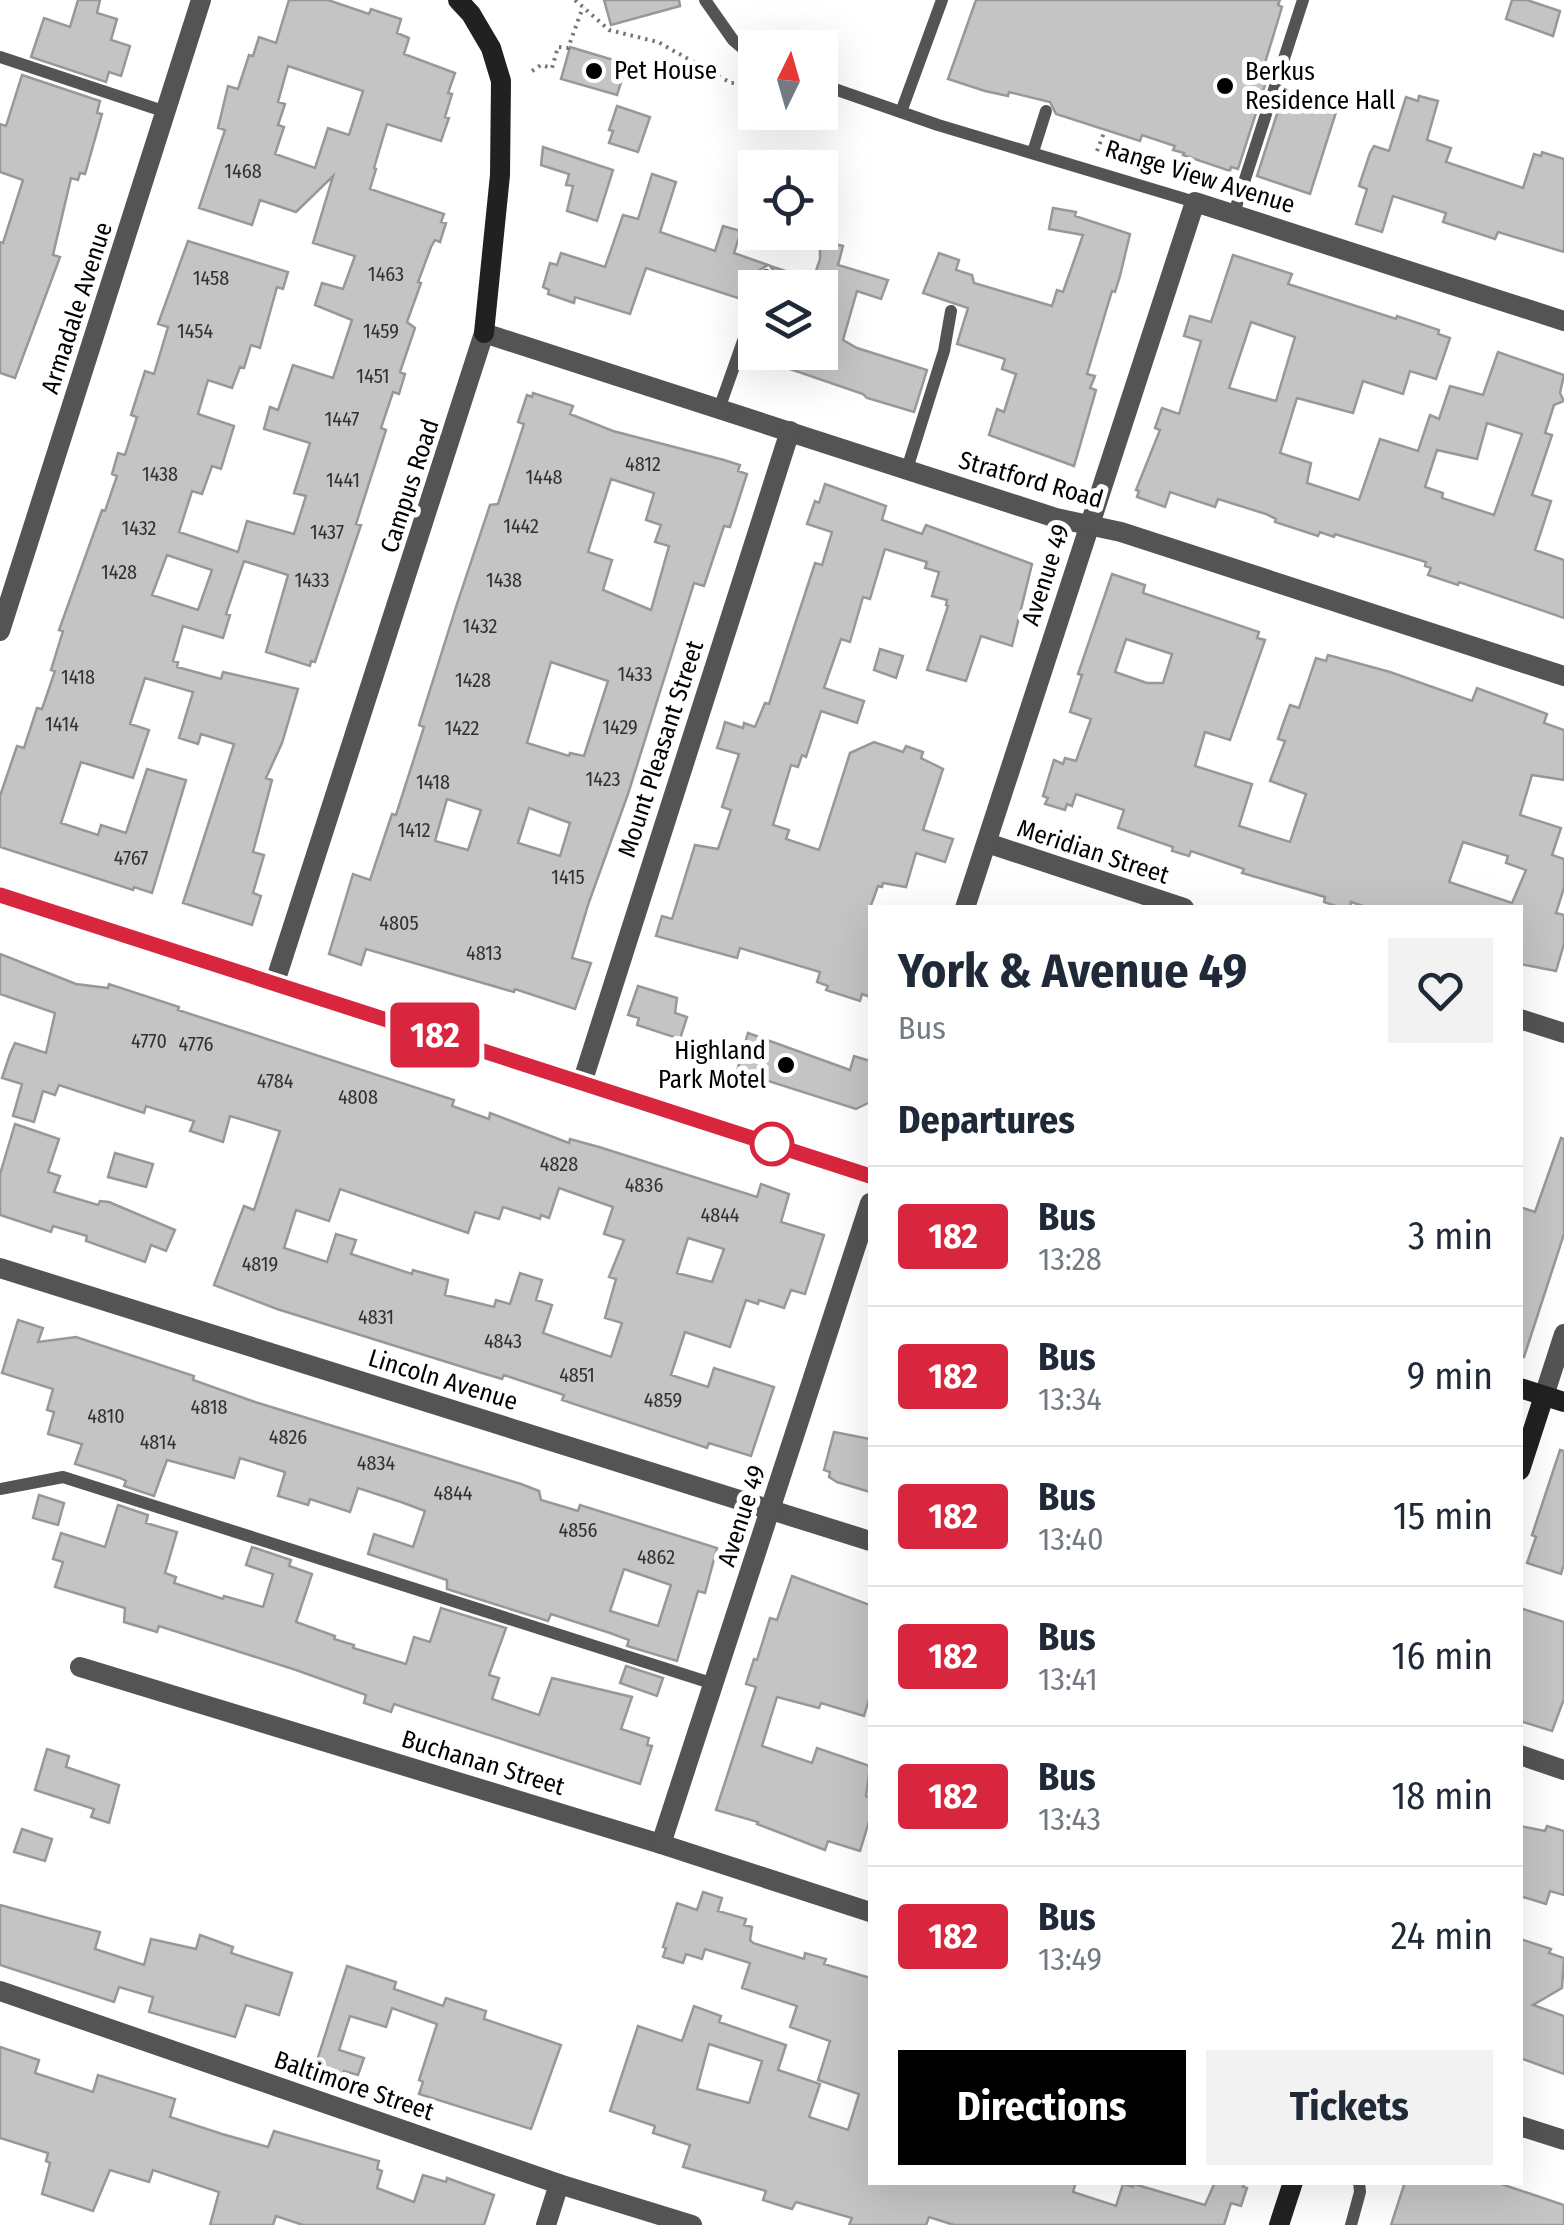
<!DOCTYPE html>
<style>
body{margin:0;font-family:"Fira Sans Condensed",sans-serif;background:#f2f2f3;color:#1f2937;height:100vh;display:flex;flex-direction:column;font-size:38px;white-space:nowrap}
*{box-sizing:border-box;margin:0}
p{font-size:32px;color:#747a83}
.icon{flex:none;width:55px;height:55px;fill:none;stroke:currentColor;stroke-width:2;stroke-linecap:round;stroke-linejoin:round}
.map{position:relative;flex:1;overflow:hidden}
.side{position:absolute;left:868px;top:905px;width:655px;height:1280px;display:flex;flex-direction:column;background:#fff;border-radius:0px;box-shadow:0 10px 40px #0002}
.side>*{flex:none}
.badge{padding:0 20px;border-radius:8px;font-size:35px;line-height:65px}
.needle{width:65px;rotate:5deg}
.controls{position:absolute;left:738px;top:30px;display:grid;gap:20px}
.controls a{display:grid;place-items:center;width:100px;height:100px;border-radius:0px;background:#fff;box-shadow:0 10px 40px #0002;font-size:50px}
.map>.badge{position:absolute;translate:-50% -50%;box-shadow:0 0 0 5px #fff}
h2{padding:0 30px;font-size:38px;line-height:90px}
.round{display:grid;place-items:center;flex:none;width:105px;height:105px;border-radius:0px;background:#f2f2f3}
.summary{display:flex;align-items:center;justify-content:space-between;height:170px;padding:0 30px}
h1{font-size:48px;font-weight:700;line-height:75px}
.action{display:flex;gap:20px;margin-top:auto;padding:20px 30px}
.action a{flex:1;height:115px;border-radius:0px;background:#000;color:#fff;font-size:40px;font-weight:700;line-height:115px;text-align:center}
.action a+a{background:#f2f2f3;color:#1f2937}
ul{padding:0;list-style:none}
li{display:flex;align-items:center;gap:30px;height:140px;padding:0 30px;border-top:2px solid #e0e1e3}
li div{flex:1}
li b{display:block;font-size:38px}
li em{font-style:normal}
li .badge{min-width:110px;font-weight:700;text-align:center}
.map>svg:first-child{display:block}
</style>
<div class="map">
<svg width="1564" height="2225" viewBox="0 0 1564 2225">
<rect width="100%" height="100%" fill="#fff"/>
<!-- building -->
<g fill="#c4c4c4" stroke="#989898" stroke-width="2.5" fill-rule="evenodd">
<path d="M78,0H100L97,13L117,19L111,40L130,46L121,76L109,72L106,82L31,57L44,18L70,27Z"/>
<path d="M289,0H328L369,14L371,9L401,19L397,33L409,38L404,54L455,73L448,93L452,94L445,117L449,118L441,141L387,124L374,168L376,169L370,189L444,214L441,222L446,223L440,242L435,240L431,247L418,282L421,283L407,322L415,328L400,372L405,374L399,394L393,392L381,428L386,430L356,524L361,525L315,662L311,661L310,666L266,652L288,575L244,561L226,614L230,615L223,638L183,626L173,661L178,662L177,667L221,679L223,672L298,689L282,743L266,778L272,780L253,852L264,855L253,893L261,896L252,925L183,903L234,744L201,734L198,744L179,738L193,692L145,678L130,724L149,730L133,778L81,762L61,823L98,835L101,825L126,833L147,769L186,780L152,893L134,887L133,890L0,847V796L17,746L24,748L37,708L42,709L55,671L51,670L63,631L59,630L102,510L105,511L117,476L112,474L118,453L125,455L137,417L131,415L145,371L154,374L168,327L158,324L188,241L288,272L283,289L277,287L260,348L251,345L244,368L240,367L232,388L208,380L198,414L234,426L221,469L212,466L202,494L192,491L179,532L238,552L247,521L294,534L306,496L294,493L310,443L264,429L270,407L278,410L293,365L333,378L352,320L315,305L322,283L343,289L355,256L313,243L333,176L296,212L260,200L252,225L199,208L225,130L218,128L228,86L238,89L249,55L253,56L259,37L276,43ZM288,66L363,91L349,135L328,128L315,168L275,154L284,127L278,125L285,104L278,102ZM167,555L212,570L198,610L152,595Z"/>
<path d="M604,0H679L680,6L611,25Z"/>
<path d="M976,0H1280L1278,5L1282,7L1261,76L1266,82L1238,169L1231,167L1230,171L1183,155L1184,153L1173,150L1175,146L1142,135L1140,141L1056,114L1050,102L1009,92L1008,96L985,91L948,79Z"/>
<path d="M1512,0H1527L1560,11L1553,36L1506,19Z"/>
<path d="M570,47L627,64L617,95L561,79Z"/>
<path d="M22,75L100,101L97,113L102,114L85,174L80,173L78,180L71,178L53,255L60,257L15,378L0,373V242L3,243L23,180L0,172V124L6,126Z"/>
<path d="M1285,89L1338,106L1310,194L1257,176Z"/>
<path d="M1419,96L1438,101L1427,140L1451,148L1446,162L1523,188L1534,154L1541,156L1542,152L1564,159V252L1498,232L1495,239L1443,222L1446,213L1393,196L1382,232L1356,224L1367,189L1359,186L1370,153L1374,146L1389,151L1406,97L1418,101Z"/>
<path d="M617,106L650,117L638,152L609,143L613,131L609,130Z"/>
<path d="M543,147L613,170L597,221L567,211L573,186L566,185L569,174L541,165Z"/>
<path d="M652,174L676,182L660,232L715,251L723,226L741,231L734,253L768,265L756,272L752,286L755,297L747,301L646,268L630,314L575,297L574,303L548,294L549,290L543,287L550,263L557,265L561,253L605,267L623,215L638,219Z"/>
<path d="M1053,208L1076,212L1075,216L1130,234L1120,276L1115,292L1112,291L1087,374L1095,376L1090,388L1096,390L1074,466L989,435L997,409L1004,412L1016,374L1002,369L1005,359L957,344L968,308L923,293L939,253L959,260L956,270L972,275L974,283L1052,306L1057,290L1063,292L1083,235L1049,229Z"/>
<path d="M820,240L843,246L838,265L888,280L881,299L857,291L843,340L857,348L927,370L914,412L867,398L863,394L752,356L753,352H820V306L825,288H773L776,274L770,266L813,280L820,259Z"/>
<path d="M1233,255L1292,274L1288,284L1396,319L1397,316L1439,330L1438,334L1450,338L1436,379L1410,371L1403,394L1363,381L1353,413L1297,398L1280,453L1311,463L1307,483L1359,500L1380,439L1418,451L1430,415L1439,419L1450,386L1483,395L1498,352L1564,375L1560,393L1564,401L1554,405L1545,433L1552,435L1532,495L1551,501L1535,550L1564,560V618L1459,582L1458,585L1428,575L1431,568L1425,566L1426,562L1335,534L1334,537L1320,532L1318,536L1275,522L1276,519L1266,514L1218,499L1215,507L1170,492L1165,507L1137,497L1139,491L1136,490L1160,430L1155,428L1162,408L1179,414L1201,341L1184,336L1190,316L1211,322ZM1251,322L1295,337L1276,401L1229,388ZM1487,423L1522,434L1494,515L1442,498L1443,493L1425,487L1437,450L1477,459Z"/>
<path d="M533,393L573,406L570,414L613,431L724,460L740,465L738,471L747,474L730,527L724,526L704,586L694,583L628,794L589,902L572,958L591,963L575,1009L515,989L514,992L366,949L361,965L329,954L353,874L370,880L392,814L396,815L424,727L419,725L456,607L490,505L498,504L524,424L518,422L527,395L532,397ZM611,479L654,493L646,520L661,525L655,542L669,546L651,610L603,590L612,560L588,552ZM551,662L608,681L584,756L570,753L569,756L527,743ZM447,799L481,810L468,850L435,841ZM529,808L570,823L560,856L518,843Z"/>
<path d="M825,484L886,506L882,520L922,534L926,525L1032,564L1012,646L981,636L966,681L927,670L948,606L946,605L947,600L932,596L939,572L925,568L927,562L885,549L870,599L863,597L850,642L841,639L824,688L864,701L857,723L821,711L806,757L802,755L798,767L791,765L773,825L789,830L786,839L819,850L850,753L874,742L903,752L906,746L923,752L921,758L943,769L923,830L953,839L945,862L916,853L906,887L883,883L882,887L878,886L870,908V997L862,994L860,1001L826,990L828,986L817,982L820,972L740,948L737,958L656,936L662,916L672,919L695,845L718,849L731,810L722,807L739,754L717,748L722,733L725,722L743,728L744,723L755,727L765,703L769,704L815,563L822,565L832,532L807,524L815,501L819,503Z"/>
<path d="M1112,574L1145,585L1143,593L1259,632L1257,638L1265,640L1230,740L1205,732L1195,766L1252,784L1239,826L1290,842L1306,794L1270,781L1285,741L1278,739L1283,724L1290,705L1299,708L1316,658L1326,661L1328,655L1390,672L1472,701L1477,688L1547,714L1544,723L1564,730V780L1532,775L1520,815L1561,828L1552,855L1564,859V888L1556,913L1564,915V944L1556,971L1520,964V908H1369L1351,902L1350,908H1341L1324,902L1325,897L1242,873L1244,869L1191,851L1189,856L1172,851L1173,847L1118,828L1124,810L1076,794L1072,806L1067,804L1065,810L1045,804L1048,798L1043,796L1054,760L1063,764L1065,758L1076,761L1091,719L1070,712L1082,675L1078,674ZM1126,639L1172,654L1163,683H1147L1115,672ZM1463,842L1508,856L1506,863L1526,870L1512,903L1449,882Z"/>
<path d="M880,649L903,656L896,678L874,670Z"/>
<path d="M0,954L76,984L108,988L109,984L179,1007L178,1010L454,1100L452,1106L489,1119L490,1113L569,1143L570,1139L599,1147L757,1197L761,1184L789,1194L781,1222L824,1235L805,1294L791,1290L784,1308L759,1300L758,1304L746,1300L730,1347L685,1332L671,1375L708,1387L714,1368L774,1387L751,1456L709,1443L707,1448L562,1400L564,1395L504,1375L502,1379L482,1373L277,1309L214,1285L244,1206L254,1210L280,1131L230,1116L223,1142L190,1131L194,1121L146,1106L144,1113L59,1085L55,1095L43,1091L34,1122L13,1116L22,1084L2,1078L10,1054L15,1043L46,1053L55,1013L0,994ZM559,1188L613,1207L604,1234L624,1240L609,1277L616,1279L605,1318L622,1323L611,1357L543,1333L552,1305L536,1300L542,1280L520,1273L510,1304L496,1300L494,1307L445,1295L448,1280L413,1270L412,1274L351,1254L356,1240L336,1234L327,1262L284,1248L296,1210L329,1221L340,1189L468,1233L475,1212L499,1219L503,1207L540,1219L541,1215L549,1218ZM688,1238L724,1249L712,1282L677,1273Z"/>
<path d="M638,986L677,998L675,1013L687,1017L680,1039L637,1025L639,1018L628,1015Z"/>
<path d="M748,1033L850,1070L854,1056L870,1061V1102L856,1109L737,1071Z"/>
<path d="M15,1124L59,1139L48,1172L60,1176L54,1192L98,1205L100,1201L109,1202L175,1230L166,1251L151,1245L145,1262L86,1241L87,1236L53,1226L51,1232L0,1215V1174Z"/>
<path d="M1561,1138L1564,1139V1234L1524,1357L1520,1356V1207L1535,1212Z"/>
<path d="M115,1153L153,1164L146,1187L108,1177Z"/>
<path d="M18,1320L43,1328L38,1342L76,1337L194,1376L193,1380L255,1402L521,1484L539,1491L541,1500L578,1511L580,1505L717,1548L705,1593L698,1591L677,1661L627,1646L629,1640L610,1633L551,1614L548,1621L447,1589V1580L368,1554L374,1534L413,1547L425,1511L401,1502L358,1488L350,1512L310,1499L308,1505L278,1496L285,1472L240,1458L234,1478L167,1460L154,1496L124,1486L126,1481L120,1478L75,1464L82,1444L48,1434L54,1412L47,1410L53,1389L2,1373ZM624,1569L671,1585L658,1626L610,1611Z"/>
<path d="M834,1432L870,1439V1492L837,1482L829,1477L830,1472L824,1470Z"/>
<path d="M1560,1450L1564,1451V1564L1561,1574L1527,1563L1536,1537L1532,1535Z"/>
<path d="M39,1495L64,1503L58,1525L33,1518Z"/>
<path d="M118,1505L148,1515L146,1523L177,1532L165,1573L176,1577L174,1583L223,1599L224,1596L263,1607L273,1574L246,1565L252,1547L291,1560L289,1566L312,1574L296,1622L335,1636L334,1639L354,1645L353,1648L406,1664L414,1637L430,1642L441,1608L506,1628L489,1675L499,1678L492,1699L539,1715L552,1678L632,1697L621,1729L649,1738L647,1745L652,1746L640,1784L394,1704L391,1712L364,1703L366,1695L296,1670L159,1626L157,1632L124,1622L125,1608L55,1587L63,1562L53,1559L61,1533L105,1547Z"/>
<path d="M792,1576L870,1605V1696L864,1716L821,1703L819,1708L777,1697L762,1746L812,1763L817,1748L870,1766L866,1796L870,1798V1818L860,1851L828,1841L825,1850L757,1824L758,1822L716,1810L756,1687L746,1684L754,1659L757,1660L770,1618L777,1620Z"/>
<path d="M1520,1608L1564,1622V1699L1552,1731L1520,1721Z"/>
<path d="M626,1666L663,1678L657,1696L620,1683Z"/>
<path d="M47,1749L69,1756L66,1767L119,1785L109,1823L91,1817L94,1809L35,1790Z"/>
<path d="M1520,1826L1545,1831L1547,1826L1564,1831V1895L1550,1891L1546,1904L1520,1896Z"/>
<path d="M22,1829L52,1839L45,1861L14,1852Z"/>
<path d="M703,1892L722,1898L718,1911L746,1919L744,1925L752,1927L750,1940L753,1943L804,1959L805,1953L826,1959L824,1964L870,1978V2182H1076L1073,2192L1116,2206L1123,2184L1133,2187L1134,2184L1205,2205L1215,2182H1245L1243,2187L1247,2188L1241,2206L1231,2203L1224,2225H954L929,2217L926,2225H849L852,2218L796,2202L792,2209L785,2207L763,2200L766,2191L683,2167L690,2145L653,2133L655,2126L610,2111L638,2026L682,2041L694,2006L721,2016L719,2022L786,2045L778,2070L820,2084L809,2117L848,2130L859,2094L818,2080L830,2041L790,2027L797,2006L742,1988L750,1963L705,1949L702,1959L686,1954L683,1963L663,1957L666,1948L663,1947L677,1903L697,1910ZM709,2044L762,2061L749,2103L697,2089Z"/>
<path d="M0,1905L100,1932L95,1949L144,1965L151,1939L196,1949L200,1935L233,1947L231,1953L292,1973L279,2015L246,2005L235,2037L149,2012L153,1997L119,1987L114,2002L0,1965Z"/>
<path d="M1520,1939L1551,1949L1549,1953L1564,1958L1562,1988L1533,2005L1564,2016V2074L1520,2058Z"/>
<path d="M347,1966L396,1982L394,1989L443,2006L446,1998L486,2011L484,2019L561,2045L531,2129L419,2094L423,2082L419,2080L437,2024L392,2008L386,2027L350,2016L339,2050L364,2058L358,2075L344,2071L342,2076L315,2067Z"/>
<path d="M0,2047L39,2060L35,2073L93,2092L98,2075L175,2099L170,2117L222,2134L268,2147L274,2131L379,2161L377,2169L382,2171L377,2188L414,2202L423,2175L446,2182L447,2178L494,2195L484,2225H303L276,2216L273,2225H210L219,2192L153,2170L149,2182L110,2170L93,2211L42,2194L50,2163L46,2161L48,2153L0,2138Z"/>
<path d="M1405,2182H1495L1564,2205V2225H1391Z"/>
</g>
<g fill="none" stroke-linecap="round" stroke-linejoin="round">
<!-- path -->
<g stroke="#767676" stroke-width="4" stroke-dasharray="2.5 5" stroke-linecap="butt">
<path d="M575,0L609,30L658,42L731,83L755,82"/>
<path d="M532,71L541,65L552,68L558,47L568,48L583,7"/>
<path d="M1097,151L1105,130"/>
</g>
<!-- lane -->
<g stroke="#545454" stroke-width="12">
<path d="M705,0L733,40L755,59"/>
<path d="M0,57L166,112"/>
<path d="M820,84L938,125L1195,202"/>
<path d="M901,112L942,0"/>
<path d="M1033,152L1046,111"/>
<path d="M1234,213L1303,0"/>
<path d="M762,288L766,275"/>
<path d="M719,409L755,307"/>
<path d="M907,469L944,351L951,311"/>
<path d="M0,1489L63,1477L714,1684"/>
<path d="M1351,2225L1360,2192L1359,2182"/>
</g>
<!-- street -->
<g stroke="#545454" stroke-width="20">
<path d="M0,631L201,0"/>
<path d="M987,843L1184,908"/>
<path d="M965,908L1195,202L1564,321"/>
<path d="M275,982L484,333L1056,518L1121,532L1564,676"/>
<path d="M1520,1019L1564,1033"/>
<path d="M582,1083L790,431"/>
<path d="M0,1268L870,1541"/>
<path d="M1544,1396L1564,1334"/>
<path d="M80,1667L661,1844L870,1912"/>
<path d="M1520,1755L1564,1770"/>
<path d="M661,1844L870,1203"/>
<path d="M0,1991L559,2184L692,2225"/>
<path d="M1520,2126L1564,2140"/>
<path d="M546,2225L559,2184"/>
</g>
<!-- secondary -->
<g stroke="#212121" stroke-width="20">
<path d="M458,0L471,14L491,48L501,81L500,175L484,333"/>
<path d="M0,895L870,1176"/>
<path d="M1520,1388L1564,1402"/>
<path d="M1520,1470L1544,1396"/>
<path d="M1279,2225L1293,2182"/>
</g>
</g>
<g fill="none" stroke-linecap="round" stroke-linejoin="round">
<defs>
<path id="line" d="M0,895L870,1176"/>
</defs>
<!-- line casing -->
<use href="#line" stroke="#fff" stroke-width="22"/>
<!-- line -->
<use href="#line" stroke="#d7263d" stroke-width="15"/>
</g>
<!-- markers -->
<g fill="#000" stroke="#fff" stroke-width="4">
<circle cx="594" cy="71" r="10"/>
<circle cx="1225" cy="86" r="10"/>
<circle cx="786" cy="1065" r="10"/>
</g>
<circle fill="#fff" stroke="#d7263d" stroke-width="5" cx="772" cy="1144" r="20"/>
<g text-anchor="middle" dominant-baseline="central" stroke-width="10" stroke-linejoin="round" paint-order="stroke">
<!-- number labels -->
<g font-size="20" fill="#313131">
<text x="243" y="171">1468</text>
<text x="386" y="274">1463</text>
<text x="211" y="278">1458</text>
<text x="195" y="331">1454</text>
<text x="381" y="331">1459</text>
<text x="373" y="376">1451</text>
<text x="342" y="419">1447</text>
<text x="643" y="464">4812</text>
<text x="160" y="474">1438</text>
<text x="544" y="477">1448</text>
<text x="343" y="480">1441</text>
<text x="521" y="526">1442</text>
<text x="139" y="528">1432</text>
<text x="327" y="532">1437</text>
<text x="119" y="572">1428</text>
<text x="312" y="580">1433</text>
<text x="504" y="580">1438</text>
<text x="480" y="626">1432</text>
<text x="635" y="674">1433</text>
<text x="78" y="677">1418</text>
<text x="473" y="680">1428</text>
<text x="62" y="724">1414</text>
<text x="620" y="727">1429</text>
<text x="462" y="728">1422</text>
<text x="603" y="779">1423</text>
<text x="433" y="782">1418</text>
<text x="414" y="830">1412</text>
<text x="131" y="858">4767</text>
<text x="568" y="877">1415</text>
<text x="399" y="923">4805</text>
<text x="484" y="953">4813</text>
<text x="149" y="1041">4770</text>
<text x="196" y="1044">4776</text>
<text x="275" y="1081">4784</text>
<text x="358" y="1097">4808</text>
<text x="559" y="1164">4828</text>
<text x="644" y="1185">4836</text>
<text x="720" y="1215">4844</text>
<text x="260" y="1264">4819</text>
<text x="376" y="1317">4831</text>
<text x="503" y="1341">4843</text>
<text x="577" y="1375">4851</text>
<text x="663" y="1400">4859</text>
<text x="209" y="1407">4818</text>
<text x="106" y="1416">4810</text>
<text x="288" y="1437">4826</text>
<text x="158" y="1442">4814</text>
<text x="376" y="1463">4834</text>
<text x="453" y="1493">4844</text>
<text x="578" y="1530">4856</text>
<text x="656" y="1557">4862</text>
</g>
<!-- poi labels -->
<g font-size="25" fill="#000" stroke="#fff" text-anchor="start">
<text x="614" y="71">Pet House</text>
<text x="1245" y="72">Berkus<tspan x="1245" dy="29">Residence Hall</tspan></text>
<text x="766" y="1051" text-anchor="end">Highland<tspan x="766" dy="29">Park Motel</tspan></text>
</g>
<!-- street labels -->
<g font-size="25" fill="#000" stroke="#fff">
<text transform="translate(1200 177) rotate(17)">Range View Avenue</text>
<text transform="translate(77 308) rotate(-72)">Armadale Avenue</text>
<text transform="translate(1031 480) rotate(16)">Stratford Road</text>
<text transform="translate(410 486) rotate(-72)">Campus Road</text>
<text transform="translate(1046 575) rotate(-72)">Avenue 49</text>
<text transform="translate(661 749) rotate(-72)">Mount Pleasant Street</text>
<text transform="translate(1093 852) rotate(18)">Meridian Street</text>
<text transform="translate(443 1380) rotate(17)">Lincoln Avenue</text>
<text transform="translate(742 1516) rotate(-72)">Avenue 49</text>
<text transform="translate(483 1763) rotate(17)">Buchanan Street</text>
<text transform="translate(354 2086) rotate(19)">Baltimore Street</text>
</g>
</g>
</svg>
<div class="controls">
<a><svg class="needle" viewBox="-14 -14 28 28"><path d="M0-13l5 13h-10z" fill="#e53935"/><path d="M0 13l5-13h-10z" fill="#747a83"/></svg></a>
<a><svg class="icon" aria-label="locate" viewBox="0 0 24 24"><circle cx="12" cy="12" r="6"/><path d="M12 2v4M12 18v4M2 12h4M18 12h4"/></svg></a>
<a><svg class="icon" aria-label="layers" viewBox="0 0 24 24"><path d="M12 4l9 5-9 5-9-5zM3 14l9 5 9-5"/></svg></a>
</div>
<b class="badge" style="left:435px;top:1035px;background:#d7263d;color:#fff">182</b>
<section class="side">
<div class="summary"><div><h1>York &amp; Avenue 49</h1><p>Bus</p></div><a class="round"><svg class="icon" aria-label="heart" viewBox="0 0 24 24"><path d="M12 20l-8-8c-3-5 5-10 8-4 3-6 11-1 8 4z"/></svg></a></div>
<h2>Departures</h2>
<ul>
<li><span class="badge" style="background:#d7263d;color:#fff">182</span><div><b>Bus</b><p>13:28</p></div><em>3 min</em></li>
<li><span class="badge" style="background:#d7263d;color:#fff">182</span><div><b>Bus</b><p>13:34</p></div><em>9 min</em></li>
<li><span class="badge" style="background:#d7263d;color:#fff">182</span><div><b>Bus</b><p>13:40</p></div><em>15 min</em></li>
<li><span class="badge" style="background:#d7263d;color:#fff">182</span><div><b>Bus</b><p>13:41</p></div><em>16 min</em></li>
<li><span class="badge" style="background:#d7263d;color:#fff">182</span><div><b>Bus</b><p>13:43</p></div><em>18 min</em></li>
<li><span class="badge" style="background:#d7263d;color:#fff">182</span><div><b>Bus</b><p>13:49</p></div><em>24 min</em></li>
</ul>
<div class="action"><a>Directions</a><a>Tickets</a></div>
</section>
</div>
